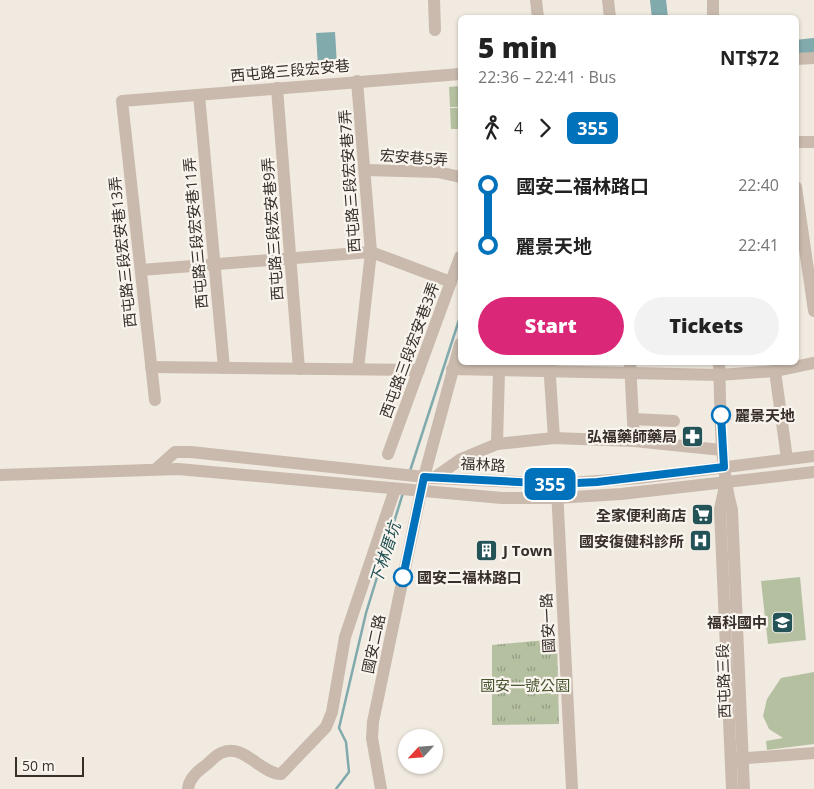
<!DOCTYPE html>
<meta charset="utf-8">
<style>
body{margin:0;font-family:"Open Sans","Noto Sans TC",sans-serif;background:#f2f2f2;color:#222;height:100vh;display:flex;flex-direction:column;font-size:19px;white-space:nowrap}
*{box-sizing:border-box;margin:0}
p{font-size:16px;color:#767676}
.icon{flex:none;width:28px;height:28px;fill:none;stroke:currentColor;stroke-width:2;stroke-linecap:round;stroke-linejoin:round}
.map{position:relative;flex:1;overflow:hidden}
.sheet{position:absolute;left:458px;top:15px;width:341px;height:350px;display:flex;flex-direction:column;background:#fff;border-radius:8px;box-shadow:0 1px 4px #0004}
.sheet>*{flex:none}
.badge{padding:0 10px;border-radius:8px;font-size:18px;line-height:32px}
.needle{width:32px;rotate:244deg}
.tools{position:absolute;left:398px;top:729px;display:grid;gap:10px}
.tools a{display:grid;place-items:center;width:45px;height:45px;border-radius:50%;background:#fff;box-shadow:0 1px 4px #0004;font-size:25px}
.scale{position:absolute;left:15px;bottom:12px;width:69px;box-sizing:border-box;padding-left:5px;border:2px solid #382f2b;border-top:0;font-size:14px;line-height:18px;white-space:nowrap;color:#382f2b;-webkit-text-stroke:4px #f9f4ed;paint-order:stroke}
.map>.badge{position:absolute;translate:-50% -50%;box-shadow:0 0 0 2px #fff}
.legs{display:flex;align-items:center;gap:8px;height:55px;padding:0 20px;font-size:16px}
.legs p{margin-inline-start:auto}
.summary{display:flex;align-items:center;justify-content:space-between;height:85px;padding:0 20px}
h1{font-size:28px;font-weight:800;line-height:38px}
.action{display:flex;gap:10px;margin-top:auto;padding:10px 20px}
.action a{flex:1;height:58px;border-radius:30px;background:#db2777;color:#fff;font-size:20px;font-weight:800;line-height:58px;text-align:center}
.action a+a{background:#f2f2f2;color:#222}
ul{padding:0 20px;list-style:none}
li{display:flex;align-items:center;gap:18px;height:60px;font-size:19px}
li i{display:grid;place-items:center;width:8px;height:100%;margin:0 6px;background:currentColor}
li i::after{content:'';width:12px;height:12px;margin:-6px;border:4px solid;border-radius:50%;background:#fff}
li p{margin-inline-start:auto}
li:first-child i{background:linear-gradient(#0000 50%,currentColor 0)}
li:last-child i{background:linear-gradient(currentColor 50%,#0000 0)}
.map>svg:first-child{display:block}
</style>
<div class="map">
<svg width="814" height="789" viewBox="0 0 814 789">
<defs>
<pattern id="park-tufts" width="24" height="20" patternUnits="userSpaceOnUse" patternTransform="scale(1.25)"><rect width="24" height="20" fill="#b5c0a1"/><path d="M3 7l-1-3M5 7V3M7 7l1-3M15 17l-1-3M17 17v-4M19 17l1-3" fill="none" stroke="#949c83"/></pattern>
</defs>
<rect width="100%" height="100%" fill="#f1eae0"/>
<!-- green -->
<g fill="#b5c0a1">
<path d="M460,86V107H450L449,87Z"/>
<path d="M450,108H460V129H451Z"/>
<path d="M800,577L806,640L768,644L761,581Z"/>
<path d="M814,672V744L767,750L766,741L783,738L769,729L763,716L767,699L781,678Z"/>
</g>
<!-- park -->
<path fill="url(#park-tufts)" d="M557,639L559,724L492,725V645Z"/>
<!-- water -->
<path fill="#81aaad" d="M335,32L337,65L318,66L316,33Z"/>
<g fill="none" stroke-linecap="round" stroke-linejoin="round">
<!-- stream -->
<g stroke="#81aaad" stroke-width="2.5">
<path d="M410,471L460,317"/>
<path d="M336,789L349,772L346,742L339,728L366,613L403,493"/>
</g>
<!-- river -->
<g stroke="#81aaad" stroke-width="16">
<path d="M658,0L660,18"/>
<path d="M796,48L814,46"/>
</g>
<!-- minor -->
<g stroke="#c9baad" stroke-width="12">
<path d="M434,0L435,30"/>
<path d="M536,0L538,18"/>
<path d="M608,0L610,18"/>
<path d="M713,0V18"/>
<path d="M796,59L814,58"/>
<path d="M357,81L371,252L358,369"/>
<path d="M277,88L299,369"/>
<path d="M199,95L224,368"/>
<path d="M796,142H814"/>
<path d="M365,170L438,172L460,177"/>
<path d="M796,187L814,311"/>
<path d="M141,270L371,252L451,282"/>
<path d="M549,362L554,438"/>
<path d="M630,362L634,441"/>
<path d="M719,362C721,412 719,462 732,510L744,789"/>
<path d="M151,367L419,370"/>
<path d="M452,369L719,375L775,371L814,363"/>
<path d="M775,371L787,459"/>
<path d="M155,400L122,101L460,74"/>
<path d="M633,419L674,421"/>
<path d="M497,444L499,371"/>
<path d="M388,454L460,257"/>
<path d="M156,469L175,452H191L434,478L557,484L639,478L814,456"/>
<path d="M0,475L178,469L502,498H557L621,494L814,472"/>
<path d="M434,478L461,459L497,444L554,438L634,441L722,450"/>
<path d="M725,486L720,509L732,789"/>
<path d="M557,489L572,789"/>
<path d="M734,759L814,753"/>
<path d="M188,789C189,778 198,771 206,765C211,761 216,755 221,753C243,742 261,774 281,774L326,727L332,712L345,637L395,489"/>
<path d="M381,789L372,738L373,722L424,477L460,344"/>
</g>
</g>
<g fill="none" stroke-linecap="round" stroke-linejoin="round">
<defs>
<path id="line-1" d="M403,577L424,477L557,484L597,482L724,467L721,415"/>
</defs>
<!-- line-1 casing -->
<use href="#line-1" stroke="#fff" stroke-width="11"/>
<!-- line-1 -->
<use href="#line-1" stroke="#0072bc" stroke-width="8"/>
</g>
<!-- icons -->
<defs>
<symbol id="pharmacy-square" viewBox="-11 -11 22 22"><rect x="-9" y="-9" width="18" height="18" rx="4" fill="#235257" stroke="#f9f4ed"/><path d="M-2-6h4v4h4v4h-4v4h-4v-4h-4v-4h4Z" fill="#fff"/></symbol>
<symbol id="supermarket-square" viewBox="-11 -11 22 22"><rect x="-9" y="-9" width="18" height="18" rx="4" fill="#235257" stroke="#f9f4ed"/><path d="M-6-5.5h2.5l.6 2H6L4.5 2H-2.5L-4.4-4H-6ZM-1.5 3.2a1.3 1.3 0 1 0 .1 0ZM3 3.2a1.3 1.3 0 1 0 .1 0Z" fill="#fff"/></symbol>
<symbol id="hospital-square" viewBox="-11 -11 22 22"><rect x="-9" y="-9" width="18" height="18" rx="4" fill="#235257" stroke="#f9f4ed"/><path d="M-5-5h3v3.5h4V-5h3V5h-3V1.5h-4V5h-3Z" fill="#fff"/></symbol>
<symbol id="building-square" viewBox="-11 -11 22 22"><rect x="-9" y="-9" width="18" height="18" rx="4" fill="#235257" stroke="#f9f4ed"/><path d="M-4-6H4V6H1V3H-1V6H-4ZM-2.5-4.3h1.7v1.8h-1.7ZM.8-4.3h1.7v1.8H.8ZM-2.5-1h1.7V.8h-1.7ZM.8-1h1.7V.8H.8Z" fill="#fff"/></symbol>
<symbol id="school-square" viewBox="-11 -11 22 22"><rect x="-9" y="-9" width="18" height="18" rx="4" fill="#235257" stroke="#f9f4ed"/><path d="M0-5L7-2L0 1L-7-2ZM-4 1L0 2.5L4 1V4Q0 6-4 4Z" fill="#fff"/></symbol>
</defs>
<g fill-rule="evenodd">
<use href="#pharmacy-square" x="680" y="424" width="25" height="25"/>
<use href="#supermarket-square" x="690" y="502" width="25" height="25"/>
<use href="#hospital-square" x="688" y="528" width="25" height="25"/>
<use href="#building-square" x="474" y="538" width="25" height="25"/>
<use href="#school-square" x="770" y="610" width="25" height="25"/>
</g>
<!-- markers -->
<g fill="#fff" stroke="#0072bc" stroke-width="2.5">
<circle cx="721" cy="415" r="9"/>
<circle cx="403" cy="577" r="9"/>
</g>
<g text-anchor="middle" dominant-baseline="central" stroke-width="4.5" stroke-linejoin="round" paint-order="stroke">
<!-- street labels -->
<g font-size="15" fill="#382f2b" stroke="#f9f4ed">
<text transform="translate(290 70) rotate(-5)">西屯路三段宏安巷</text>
<text transform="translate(414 157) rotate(4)">宏安巷5弄</text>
<text transform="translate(349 181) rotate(-94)">西屯路三段宏安巷7弄</text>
<text transform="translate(272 229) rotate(-94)">西屯路三段宏安巷9弄</text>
<text transform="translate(195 233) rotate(-95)">西屯路三段宏安巷11弄</text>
<text transform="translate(122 252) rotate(-96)">西屯路三段宏安巷13弄</text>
<text transform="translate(409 350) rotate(-70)">西屯路三段宏安巷3弄</text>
<text transform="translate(483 464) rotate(3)">福林路</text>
<text transform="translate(547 623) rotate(-93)">國安一路</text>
<text transform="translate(373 644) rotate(-78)">國安二路</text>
<text transform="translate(723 681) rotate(-92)">西屯路三段</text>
</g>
<!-- stop labels -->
<g font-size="15" font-weight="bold" fill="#382f2b" stroke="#f9f4ed" text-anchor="start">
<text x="735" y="415">麗景天地</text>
<text x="417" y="577">國安二福林路口</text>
</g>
<!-- poi labels -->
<g font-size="15" font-weight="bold" fill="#382f2b" stroke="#f9f4ed" text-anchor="end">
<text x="677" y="436">弘福藥師藥局</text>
<text x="686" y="515">全家便利商店</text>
<text x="684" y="541">國安復健科診所</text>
<text x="503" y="550" text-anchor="start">J Town</text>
<text x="767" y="622">福科國中</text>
</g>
<!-- park labels -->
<g font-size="15" fill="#475430" stroke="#f9f4ed">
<text x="525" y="685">國安一號公園</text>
</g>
<!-- water labels -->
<g font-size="16" font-style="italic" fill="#235257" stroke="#f9f4ed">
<text transform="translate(385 553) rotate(-72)">下林厝坑</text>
</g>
</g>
</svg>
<div class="tools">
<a><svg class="needle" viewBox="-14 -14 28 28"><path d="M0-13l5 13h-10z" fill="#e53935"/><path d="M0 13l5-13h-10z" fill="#767676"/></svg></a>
</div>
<div class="scale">50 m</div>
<b class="badge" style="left:550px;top:484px;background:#0072bc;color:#fff">355</b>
<section class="sheet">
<div class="summary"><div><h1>5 min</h1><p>22:36 – 22:41 · Bus</p></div><b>NT$72</b></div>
<div class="legs"><svg class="icon" aria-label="walk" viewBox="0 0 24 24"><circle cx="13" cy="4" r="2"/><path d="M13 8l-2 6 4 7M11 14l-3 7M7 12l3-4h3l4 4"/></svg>4<svg class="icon" aria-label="forward" viewBox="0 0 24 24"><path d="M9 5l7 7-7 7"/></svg><b class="badge" style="background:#0072bc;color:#fff">355</b></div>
<ul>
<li><i style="color:#0072bc"></i><b>國安二福林路口</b><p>22:40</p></li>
<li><i style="color:#0072bc"></i><b>麗景天地</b><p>22:41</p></li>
</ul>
<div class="action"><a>Start</a><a>Tickets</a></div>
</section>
</div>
